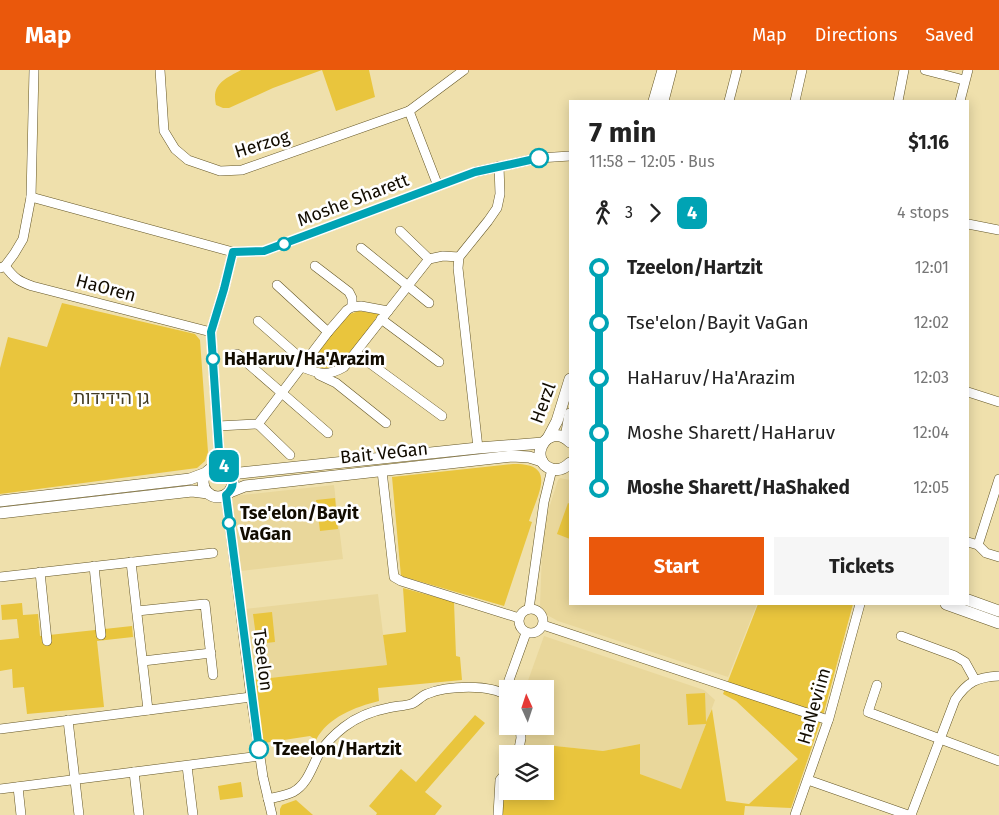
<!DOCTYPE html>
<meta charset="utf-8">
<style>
body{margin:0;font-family:"Fira Sans","Noto Sans Hebrew",sans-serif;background:#f6f6f6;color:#222;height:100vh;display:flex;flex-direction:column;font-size:19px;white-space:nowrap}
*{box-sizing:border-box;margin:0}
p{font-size:16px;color:#767676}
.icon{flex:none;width:28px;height:28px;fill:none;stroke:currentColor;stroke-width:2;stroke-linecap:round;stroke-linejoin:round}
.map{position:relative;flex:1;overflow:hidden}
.sheet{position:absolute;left:569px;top:30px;width:400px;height:505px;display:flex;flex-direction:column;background:#fff;border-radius:0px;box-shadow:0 2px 12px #0003}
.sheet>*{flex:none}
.badge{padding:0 10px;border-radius:8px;font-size:18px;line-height:32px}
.needle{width:32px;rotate:357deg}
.tools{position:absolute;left:499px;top:610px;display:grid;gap:10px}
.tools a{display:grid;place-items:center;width:55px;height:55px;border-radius:0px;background:#fff;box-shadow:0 2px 12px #0003;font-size:25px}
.map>.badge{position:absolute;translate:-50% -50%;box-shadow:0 0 0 2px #fff}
.legs{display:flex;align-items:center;gap:8px;height:55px;padding:0 20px;font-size:16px}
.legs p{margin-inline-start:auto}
.head{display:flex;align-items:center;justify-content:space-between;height:85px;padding:0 20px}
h1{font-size:28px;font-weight:700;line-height:38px}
.button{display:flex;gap:10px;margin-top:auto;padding:10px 20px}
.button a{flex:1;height:58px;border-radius:0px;background:#ea580c;color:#fff;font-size:20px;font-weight:700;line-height:58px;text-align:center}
.button a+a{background:#f6f6f6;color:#222}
ul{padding:0 20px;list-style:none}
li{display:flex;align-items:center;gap:18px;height:55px;font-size:19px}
li i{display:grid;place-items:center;width:8px;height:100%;margin:0 6px;background:currentColor}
li i::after{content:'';width:12px;height:12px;margin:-6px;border:4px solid;border-radius:50%;background:#fff}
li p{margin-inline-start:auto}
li:first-child i{background:linear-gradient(#0000 50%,currentColor 0)}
li:last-child i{background:linear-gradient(currentColor 50%,#0000 0)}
header{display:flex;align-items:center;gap:30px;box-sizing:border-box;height:70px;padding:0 25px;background:#ea580c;color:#fff}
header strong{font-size:24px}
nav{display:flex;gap:28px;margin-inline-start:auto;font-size:18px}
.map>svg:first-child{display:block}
</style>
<header>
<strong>Map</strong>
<nav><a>Map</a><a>Directions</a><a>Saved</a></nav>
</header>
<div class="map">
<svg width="999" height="745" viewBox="0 0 999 745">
<rect width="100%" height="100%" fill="#efe0ac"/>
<!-- built -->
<g fill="#e9d79b">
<path d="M560,408L570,410V534H757L728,607L558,551L547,545L540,535L543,457L558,410Z"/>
<path d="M334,415L343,489L241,501L232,426Z"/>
<path d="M378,524L387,595L252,610L244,539Z"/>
<path d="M544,566L704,620L715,630L681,720L640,704V674L603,681L555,676L524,677V656H545V619H525Z"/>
</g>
<!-- green -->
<g fill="#e9c53d">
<path d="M241,0H369L375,27L336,41L322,0L273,18L229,38H223L216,35C211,14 225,9 241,0Z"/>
<path d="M62,233L195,264L200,270L208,382L205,391L197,398L0,424V298L8,267L47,277Z"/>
<path d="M359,241L379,244C369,257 352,286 339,294C330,300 318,298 308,295L340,253L347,245Z"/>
<path d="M513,394C558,393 538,423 529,451L532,452L504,536L401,506L392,407Z"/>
<path d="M335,428L338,459L320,461L316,430Z"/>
<path d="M568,433L570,434V469L557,464Z"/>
<path d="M403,518L454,532L456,586L460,587L462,610L378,618L379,631C355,637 328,647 316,670L310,666L264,673L252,610L387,595L383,565L406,562Z"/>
<path d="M22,533L23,545L38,544L40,566L132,556L133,567L97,571L104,637L27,644L24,617L13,618L12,599L0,601V570L19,568L17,549L2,550L1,535Z"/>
<path d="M758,534H853L824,642L791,738L745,736L744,745H501L504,706L507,704L508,721H545V684H522L524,677L555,676L603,681L640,674V704L681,719L706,654L688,655L686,624L705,623L706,652L712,639L726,731L749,734L798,689L736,631L723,624Z"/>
<path d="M272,542L275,572L257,574L253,544Z"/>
<path d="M475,645L485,653L425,722L442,736L435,745H376L377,743L369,736L401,699L416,712Z"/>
<path d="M241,712L243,727L220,730L218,716Z"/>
<path d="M296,730L313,745H280V739L282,735Z"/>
</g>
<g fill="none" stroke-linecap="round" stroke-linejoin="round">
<defs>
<g id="minor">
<path d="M160,0L164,61L175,79L188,90L220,101L242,100L409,41L464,0"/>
<path d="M925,0L964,10"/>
<path d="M729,31L737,0"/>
<path d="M795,31L802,0"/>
<path d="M898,31L904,0"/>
<path d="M960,31L968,0"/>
<path d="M409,41L438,116"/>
<path d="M31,127L233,182L264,181L475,102L539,88L570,86"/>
<path d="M968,154L999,160"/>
<path d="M400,161L429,189"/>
<path d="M361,178L429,233"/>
<path d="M5,196C14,208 18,211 32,216L211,262"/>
<path d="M315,196L349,222L352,228V237"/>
<path d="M0,198L5,196L14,184L23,169L31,127L34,0"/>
<path d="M277,215L328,262"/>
<path d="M381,249L439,292"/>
<path d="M258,251L298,286L302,297L305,298"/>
<path d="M356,283L442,346"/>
<path d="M237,284L328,363"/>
<path d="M302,297C319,304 327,307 344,297L429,189L443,186L459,187"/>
<path d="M319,305L336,313L386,353"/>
<path d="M968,322L999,332"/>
<path d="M258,354L290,385"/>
<path d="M218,356L258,354L328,262L347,240L352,237L361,236L388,241"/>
<path d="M478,378L458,198L459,187L488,151L497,138L500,124L499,96"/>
<path d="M213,398L217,391L219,381L211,262L224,219L233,182"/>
<path d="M382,401L394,507L401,511L519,548"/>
<path d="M226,425L251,627L263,707L272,745"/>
<path d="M968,472L978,475L986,483L999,487"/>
<path d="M978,475L999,409"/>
<path d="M131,492L148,640"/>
<path d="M94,496L101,565"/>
<path d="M40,502L47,571"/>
<path d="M0,507L213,483"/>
<circle cx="531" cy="551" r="12"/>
<path d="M529,539L544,432L552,399"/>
<path d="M137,541L205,534L213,605"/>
<path d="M543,555L828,650"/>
<path d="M901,566L955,586L965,592L975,610"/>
<path d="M143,591L211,583"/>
<path d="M877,615L868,642L999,691"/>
<path d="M504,624L526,563"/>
<path d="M68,650L79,745"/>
<path d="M0,659L251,627"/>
<path d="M518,684L521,668L520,656"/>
<path d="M187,696L193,745"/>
<path d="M134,702L139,745"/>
<path d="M808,710L908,745"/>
<path d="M18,717L21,745"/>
<path d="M0,719L260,686"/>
<path d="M268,729C276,727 285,726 293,722C308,714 312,696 320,682C326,673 335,664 344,657C357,647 372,641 388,638C396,636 404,636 411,634C417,632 421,626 427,624C446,616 492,613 508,627"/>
<path d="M498,745L500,710L508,700"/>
<path d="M795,745L829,648L860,534"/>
<path d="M911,745L955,630C967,612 977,607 999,606"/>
</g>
<g id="major">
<path d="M654,31L663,0"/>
<path d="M663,31L671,0"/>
<path d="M548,368L557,351L570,309"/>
<path d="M566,368L570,344"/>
<path d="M570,372C547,350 526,391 552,399C559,401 565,398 570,393"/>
<circle cx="218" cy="412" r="15"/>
<path d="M228,400L240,403L478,378L543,373"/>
<path d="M230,422L245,416L512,386L529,387L542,391"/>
<path d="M0,431L190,409L206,403"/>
<path d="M0,443L192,421L208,423"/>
<path d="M968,530L999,541"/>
<path d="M946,534L999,553"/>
</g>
</defs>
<!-- minor casing -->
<use href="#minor" stroke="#645626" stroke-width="10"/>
<!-- major casing -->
<use href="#major" stroke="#645626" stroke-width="12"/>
<!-- minor -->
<use href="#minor" stroke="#fff" stroke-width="9"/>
<!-- major -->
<use href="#major" stroke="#fff" stroke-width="11"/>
</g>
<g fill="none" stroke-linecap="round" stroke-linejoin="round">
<defs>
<path id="line-1" d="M259,679L226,425C243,411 223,396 219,381L211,262L224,219L233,182L264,181L475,102L539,88"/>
</defs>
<!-- line-1 casing -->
<use href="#line-1" stroke="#fff" stroke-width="11"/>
<!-- line-1 -->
<use href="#line-1" stroke="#00a3b4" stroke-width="8"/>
</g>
<!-- markers -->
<g fill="#fff" stroke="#00a3b4" stroke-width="2.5">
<circle cx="539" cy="88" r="9"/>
<circle cx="284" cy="174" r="6"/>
<circle cx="213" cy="289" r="6"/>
<circle cx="229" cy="453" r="6"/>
<circle cx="259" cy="679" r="9"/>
</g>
<g text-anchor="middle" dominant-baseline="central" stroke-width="5" stroke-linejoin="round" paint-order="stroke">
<!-- street labels -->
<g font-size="18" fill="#120c00" stroke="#fff">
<text transform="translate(262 74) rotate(-17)">Herzog</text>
<text transform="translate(353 130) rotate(-21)">Moshe Sharett</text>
<text transform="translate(106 218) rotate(15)">HaOren</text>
<text transform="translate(543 333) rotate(-70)">Herzl</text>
<text transform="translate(384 383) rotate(-6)">Bait VeGan</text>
<text transform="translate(263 590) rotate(83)">Tseelon</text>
<text transform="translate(814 636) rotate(-74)">HaNeviim</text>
</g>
<!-- stop labels -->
<g font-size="18" font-weight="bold" fill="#120c00" stroke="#fff" text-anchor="start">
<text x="224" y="289">HaHaruv/Ha'Arazim</text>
<text x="240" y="443">Tse'elon/Bayit<tspan x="240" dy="21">VaGan</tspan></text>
<text x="273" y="679">Tzeelon/Hartzit</text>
</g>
<!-- park labels -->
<g font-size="18" fill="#423b23" stroke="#fff">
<text x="111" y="328">גן הידידות</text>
</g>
</g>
</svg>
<div class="tools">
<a><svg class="needle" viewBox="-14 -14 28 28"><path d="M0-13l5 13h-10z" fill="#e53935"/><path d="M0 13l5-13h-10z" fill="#767676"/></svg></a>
<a><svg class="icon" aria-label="layers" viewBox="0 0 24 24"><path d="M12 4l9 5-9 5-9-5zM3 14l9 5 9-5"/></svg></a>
</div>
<b class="badge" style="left:224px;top:396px;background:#00a3b4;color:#fff">4</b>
<section class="sheet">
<div class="head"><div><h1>7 min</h1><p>11:58 – 12:05 · Bus</p></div><b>$1.16</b></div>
<div class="legs"><svg class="icon" aria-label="walk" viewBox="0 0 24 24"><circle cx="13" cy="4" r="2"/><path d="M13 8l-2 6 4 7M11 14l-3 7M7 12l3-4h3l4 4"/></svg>3<svg class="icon" aria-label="forward" viewBox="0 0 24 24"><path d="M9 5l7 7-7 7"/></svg><b class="badge" style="background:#00a3b4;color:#fff">4</b><p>4 stops</p></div>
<ul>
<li><i style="color:#00a3b4"></i><b>Tzeelon/Hartzit</b><p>12:01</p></li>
<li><i style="color:#00a3b4"></i><span>Tse'elon/Bayit VaGan</span><p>12:02</p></li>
<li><i style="color:#00a3b4"></i><span>HaHaruv/Ha'Arazim</span><p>12:03</p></li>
<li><i style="color:#00a3b4"></i><span>Moshe Sharett/HaHaruv</span><p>12:04</p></li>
<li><i style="color:#00a3b4"></i><b>Moshe Sharett/HaShaked</b><p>12:05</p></li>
</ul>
<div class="button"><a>Start</a><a>Tickets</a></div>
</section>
</div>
